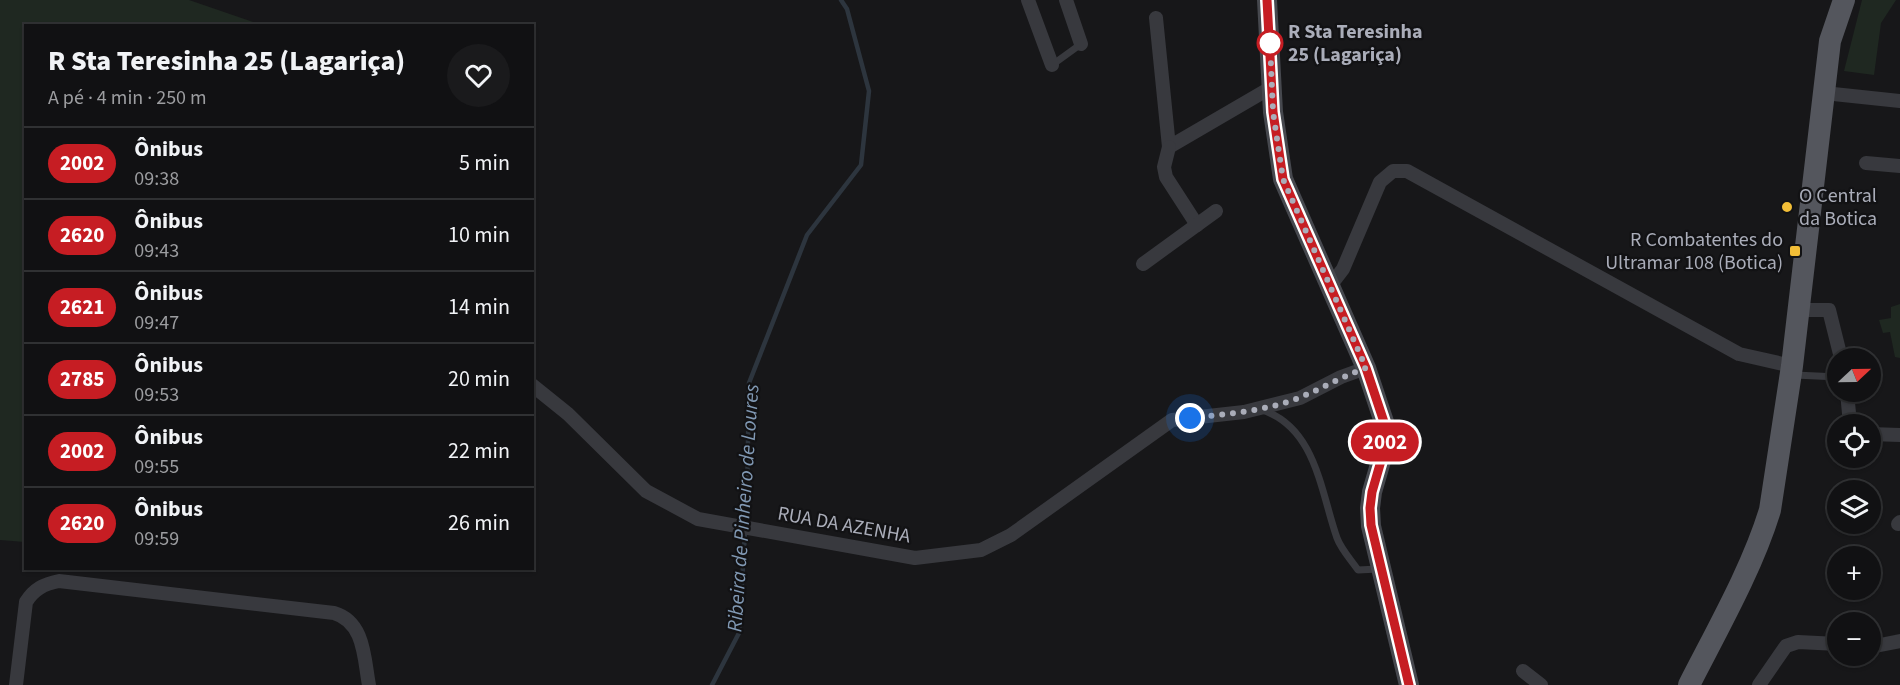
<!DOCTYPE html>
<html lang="pt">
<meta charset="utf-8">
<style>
body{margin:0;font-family:"Source Sans 3",sans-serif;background:#1a1a1c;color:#f1f3f6;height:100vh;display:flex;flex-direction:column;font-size:22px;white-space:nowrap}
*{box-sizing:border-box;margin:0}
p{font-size:20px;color:#9c9da0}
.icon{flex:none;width:33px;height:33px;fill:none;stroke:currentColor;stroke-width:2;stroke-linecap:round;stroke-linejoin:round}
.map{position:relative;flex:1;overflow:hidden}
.side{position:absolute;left:24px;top:24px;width:510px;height:546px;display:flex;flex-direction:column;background:#111113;border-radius:0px;box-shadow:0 2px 4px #0004,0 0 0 2px #303133}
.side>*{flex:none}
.badge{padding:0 12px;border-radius:20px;font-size:21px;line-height:39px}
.needle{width:39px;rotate:68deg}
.buttons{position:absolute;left:1827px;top:348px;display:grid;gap:12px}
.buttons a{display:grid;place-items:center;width:54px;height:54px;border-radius:50%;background:#111113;box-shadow:0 2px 4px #0004,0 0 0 2px #303133;font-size:30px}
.you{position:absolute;width:30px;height:30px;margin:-15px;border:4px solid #fff;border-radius:50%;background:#1a73e8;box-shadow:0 0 0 9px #1a73e833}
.map>.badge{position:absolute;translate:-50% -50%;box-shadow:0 0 0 3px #fff}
.round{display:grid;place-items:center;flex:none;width:63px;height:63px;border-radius:32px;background:#1a1a1c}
.headline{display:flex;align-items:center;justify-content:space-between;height:102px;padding:0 24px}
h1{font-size:28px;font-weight:800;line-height:45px}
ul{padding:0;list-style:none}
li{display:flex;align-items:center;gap:18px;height:72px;padding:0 24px;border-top:2px solid #303133}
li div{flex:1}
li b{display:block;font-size:22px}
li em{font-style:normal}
li .badge{min-width:66px;font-weight:700;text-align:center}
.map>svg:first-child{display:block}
</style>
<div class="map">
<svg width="1900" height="685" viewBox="0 0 1900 685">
<rect width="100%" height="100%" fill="#171719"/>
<!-- green -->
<g fill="#1f2821">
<path d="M0,0H189L262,25L26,26L25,542L0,540Z"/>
<path d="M1862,0H1896L1881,23L1874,75L1844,71Z"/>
<path d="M1900,304V358L1895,357L1890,332L1883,333L1879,320L1891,318V307Z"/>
</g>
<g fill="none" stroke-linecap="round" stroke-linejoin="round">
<!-- stream -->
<path stroke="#2d353e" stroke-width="4.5" d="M712,685L739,633L747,499L749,383L807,235L861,165L869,91L847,9L841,0"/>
<!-- lane -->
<g stroke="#38393e" stroke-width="7">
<path d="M1052,65L1081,44"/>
<path d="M1795,375L1838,377"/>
<path d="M1262,410C1316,427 1321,493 1337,538C1341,549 1351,560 1358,570L1378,569"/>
</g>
<!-- street -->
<g stroke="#38393e" stroke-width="14">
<path d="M1028,0L1052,65"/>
<path d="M1066,0L1081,44"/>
<path d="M1156,18L1169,147L1272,87"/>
<path d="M1824,93L1900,101"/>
<path d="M1169,147L1164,167L1166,177L1197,225"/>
<path d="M1866,163L1900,166"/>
<path d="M1143,264L1216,211"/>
<path d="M1330,286L1343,269L1380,182L1393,171H1407L1739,354L1792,366"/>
<path d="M1799,310H1829L1841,358"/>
<path d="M532,385L568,414L646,491L698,519L915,558L981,550L1011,535L1172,420L1244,412L1300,398L1341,377L1366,368"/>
<path d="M1847,392L1850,424"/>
<path d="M1870,434L1900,435"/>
<path d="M1898,524L1900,522"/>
<path d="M1870,647L1900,641"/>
<path d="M1523,671L1541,685"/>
<path d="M16,685L26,602C34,589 44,584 59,581L334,613C365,622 364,659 369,685"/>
<path d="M1759,685L1786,646L1798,642L1838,644"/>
</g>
<!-- secondary -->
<path stroke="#46484e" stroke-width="20" d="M1267,0L1273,112L1283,179L1366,368L1386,428L1385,447L1372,492L1370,508L1371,526L1409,685"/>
<!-- primary -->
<path stroke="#54565d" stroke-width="22" d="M1689,685C1717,630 1752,569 1770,510L1792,366L1830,41L1844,0"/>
</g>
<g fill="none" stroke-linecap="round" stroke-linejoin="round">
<defs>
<path id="line" d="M1267,0L1273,112L1283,179L1366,368L1386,428L1385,447L1372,492L1370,508L1371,525L1409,685"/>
</defs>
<!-- line casing -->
<use href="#line" stroke="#fff" stroke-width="14"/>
<!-- line -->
<use href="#line" stroke="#c61d23" stroke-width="9"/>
<!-- walk -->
<path stroke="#aaadb9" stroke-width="6" stroke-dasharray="0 10.8" d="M1190,418C1227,414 1267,411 1301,397C1323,388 1343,376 1366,368L1283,179L1273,112L1270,43"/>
</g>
<!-- markers -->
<circle fill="#fff" stroke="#c61d23" stroke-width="3" cx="1270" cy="43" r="12"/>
<g fill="#f2be37" stroke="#121214" stroke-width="2">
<circle cx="1787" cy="207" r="6"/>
<rect x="1789" y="245" width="12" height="12" rx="3"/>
</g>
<g text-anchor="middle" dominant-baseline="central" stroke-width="4.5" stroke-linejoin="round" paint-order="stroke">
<!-- stop labels -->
<g font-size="20" font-weight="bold" fill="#aaadb9" stroke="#121214" text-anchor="start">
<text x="1288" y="32">R Sta Teresinha<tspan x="1288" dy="23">25 (Lagariça)</tspan></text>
</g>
<!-- poi labels -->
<g font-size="20" fill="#aaadb9" stroke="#121214" text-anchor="start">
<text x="1799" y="196">O Central<tspan x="1799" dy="23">da Botica</tspan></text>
<text x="1783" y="240" text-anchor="end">R Combatentes do<tspan x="1783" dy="23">Ultramar 108 (Botica)</tspan></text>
</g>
<!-- street labels -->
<g font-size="20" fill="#aaadb9" stroke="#121214">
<text transform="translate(844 525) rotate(10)">RUA DA AZENHA</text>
</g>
<!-- water labels -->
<g font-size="21" font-style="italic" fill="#8199b4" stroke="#121214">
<text transform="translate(743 508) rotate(-86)">Ribeira de Pinheiro de Loures</text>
</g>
</g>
</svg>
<div class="buttons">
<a><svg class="needle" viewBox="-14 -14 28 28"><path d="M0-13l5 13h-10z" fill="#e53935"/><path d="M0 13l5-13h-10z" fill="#9c9da0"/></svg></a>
<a><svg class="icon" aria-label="locate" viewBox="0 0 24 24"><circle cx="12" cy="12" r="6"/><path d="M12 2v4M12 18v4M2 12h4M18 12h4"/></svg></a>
<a><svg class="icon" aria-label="layers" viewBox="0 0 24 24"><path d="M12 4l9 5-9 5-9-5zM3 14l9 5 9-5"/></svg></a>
<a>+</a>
<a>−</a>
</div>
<div class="you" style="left:1190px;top:418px"></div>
<b class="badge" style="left:1385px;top:442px;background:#c61d23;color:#fff">2002</b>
<section class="side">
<div class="headline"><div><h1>R Sta Teresinha 25 (Lagariça)</h1><p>A pé · 4 min · 250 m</p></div><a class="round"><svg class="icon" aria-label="heart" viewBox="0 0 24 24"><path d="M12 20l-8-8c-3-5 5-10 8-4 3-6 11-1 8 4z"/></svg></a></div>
<ul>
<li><span class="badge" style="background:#c61d23;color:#fff">2002</span><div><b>Ônibus</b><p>09:38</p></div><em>5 min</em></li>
<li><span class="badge" style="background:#c61d23;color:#fff">2620</span><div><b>Ônibus</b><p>09:43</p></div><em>10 min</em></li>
<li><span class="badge" style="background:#c61d23;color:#fff">2621</span><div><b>Ônibus</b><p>09:47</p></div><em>14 min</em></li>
<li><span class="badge" style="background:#c61d23;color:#fff">2785</span><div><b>Ônibus</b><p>09:53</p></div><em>20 min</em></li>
<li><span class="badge" style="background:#c61d23;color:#fff">2002</span><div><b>Ônibus</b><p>09:55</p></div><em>22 min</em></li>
<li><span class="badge" style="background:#c61d23;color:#fff">2620</span><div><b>Ônibus</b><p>09:59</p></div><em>26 min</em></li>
</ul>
</section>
</div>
